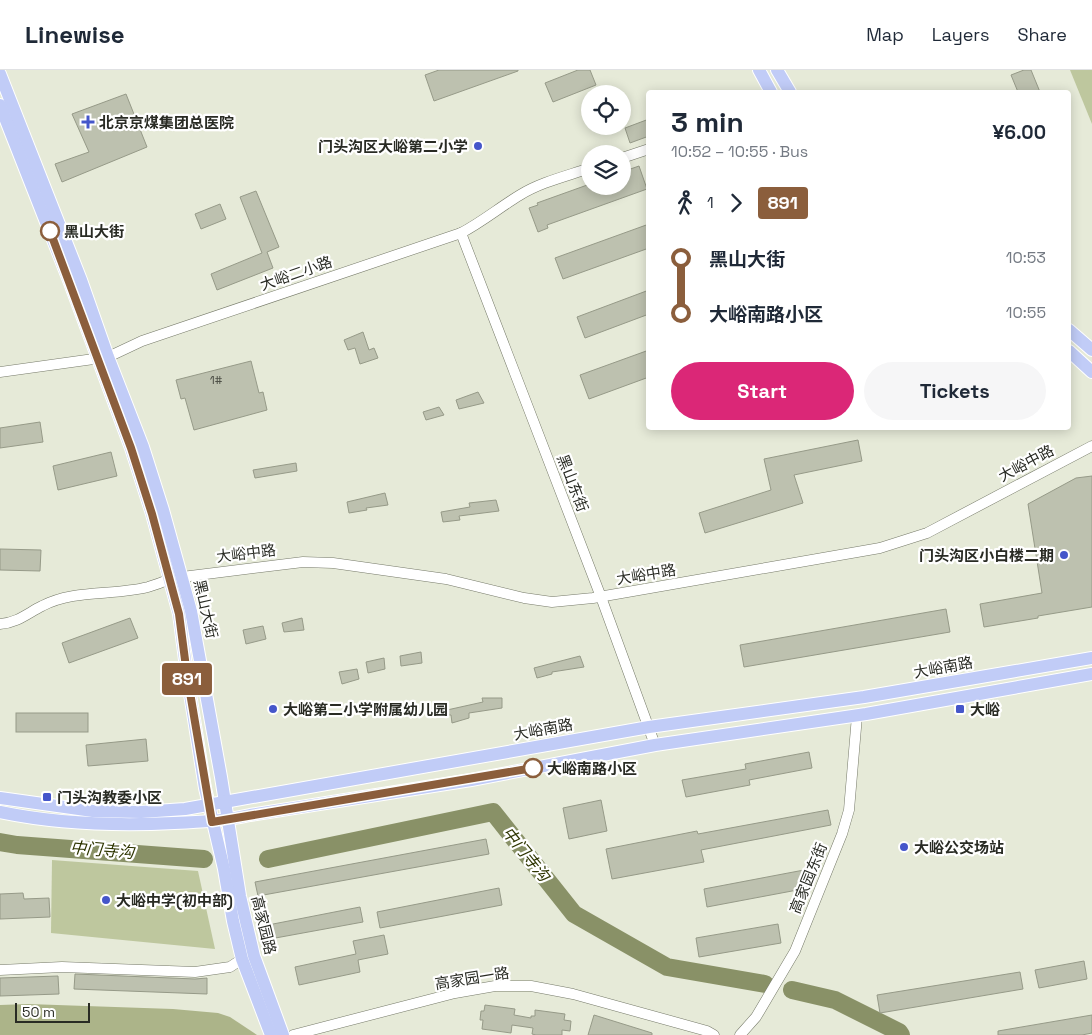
<!DOCTYPE html>
<meta charset="utf-8">
<style>
body{margin:0;font-family:"Space Grotesk","Noto Sans SC",sans-serif;background:#f6f6f7;color:#1f2937;height:100vh;display:flex;flex-direction:column;font-size:19px;white-space:nowrap}
*{box-sizing:border-box;margin:0}
p{font-size:16px;color:#747a83}
.icon{flex:none;width:28px;height:28px;fill:none;stroke:currentColor;stroke-width:2;stroke-linecap:round;stroke-linejoin:round}
.map{position:relative;flex:1;overflow:hidden}
.sheet{position:absolute;left:646px;top:20px;width:425px;height:340px;display:flex;flex-direction:column;background:#fff;border-radius:5px;box-shadow:0 2px 12px #0003}
.sheet>*{flex:none}
.badge{padding:0 10px;border-radius:4px;font-size:18px;line-height:32px}
.controls{position:absolute;left:581px;top:15px;display:grid;gap:10px}
.controls a{display:grid;place-items:center;width:50px;height:50px;border-radius:50%;background:#fff;box-shadow:0 2px 12px #0003;font-size:25px}
.scale{position:absolute;left:15px;bottom:12px;width:75px;box-sizing:border-box;padding-left:5px;border:2px solid #292b24;border-top:0;font-size:14px;line-height:18px;white-space:nowrap;color:#292b24;-webkit-text-stroke:4px #fff;paint-order:stroke}
.map>.badge{position:absolute;translate:-50% -50%;box-shadow:0 0 0 2px #fff}
.legs{display:flex;align-items:center;gap:8px;height:55px;padding:0 25px;font-size:16px}
.legs p{margin-inline-start:auto}
.headline{display:flex;align-items:center;justify-content:space-between;height:85px;padding:0 25px}
h1{font-size:28px;font-weight:700;line-height:38px}
.primary-button{display:flex;gap:10px;margin-top:auto;padding:10px 25px}
.primary-button a{flex:1;height:58px;border-radius:30px;background:#db2777;color:#fff;font-size:20px;font-weight:700;line-height:58px;text-align:center}
.primary-button a+a{background:#f6f6f7;color:#1f2937}
ul{padding:0 25px;list-style:none}
li{display:flex;align-items:center;gap:18px;height:55px;font-size:19px}
li i{display:grid;place-items:center;width:8px;height:100%;margin:0 6px;background:currentColor}
li i::after{content:'';width:12px;height:12px;margin:-6px;border:4px solid;border-radius:50%;background:#fff}
li p{margin-inline-start:auto}
li:first-child i{background:linear-gradient(#0000 50%,currentColor 0)}
li:last-child i{background:linear-gradient(currentColor 50%,#0000 0)}
header{display:flex;align-items:center;gap:30px;box-sizing:border-box;height:70px;padding:0 25px;background:#fff;border-bottom:1px solid #e0e1e3}
header strong{font-size:24px}
nav{display:flex;gap:28px;margin-inline-start:auto;font-size:18px}
.map>svg:first-child{display:block}
</style>
<header>
<strong>Linewise</strong>
<nav><a>Map</a><a>Layers</a><a>Share</a></nav>
</header>
<div class="map">
<svg width="1092" height="965" viewBox="0 0 1092 965">
<rect width="100%" height="100%" fill="#e6ead8"/>
<!-- green -->
<g fill="#bec79e">
<path d="M1070,0H1092V54Z"/>
<path d="M52,790L198,801L215,879L51,863Z"/>
</g>
<!-- forest -->
<path fill="#acb489" d="M28,934L173,939L218,943L230,947L257,965H0V935Z"/>
<g fill="none" stroke-linecap="round" stroke-linejoin="round">
<!-- river -->
<g stroke="#899167" stroke-width="18">
<path d="M0,772L17,775L204,789"/>
<path d="M268,789L493,742L574,844L667,897L765,914"/>
<path d="M792,920L835,930L899,962L901,965"/>
</g>
</g>
<!-- building -->
<g fill="#bdc1af" stroke="#969a88">
<path d="M439,0H518V1L434,31L425,5Z"/>
<path d="M578,0H590L596,15L553,32L545,13Z"/>
<path d="M1024,0H1031L1040,22H1018L1011,5Z"/>
<path d="M126,24L147,77L62,112L55,94L89,82L72,44Z"/>
<path d="M649,49V66L630,73L625,58Z"/>
<path d="M639,96L647,119L547,155L548,158L538,162L529,138L538,135L537,133L590,114V116H622V102Z"/>
<path d="M256,121L279,177L267,182L273,198L217,220L211,204L262,183L240,127Z"/>
<path d="M220,134L226,149L201,159L195,144Z"/>
<path d="M649,154V178L563,209L555,188Z"/>
<path d="M649,220V244L585,268L577,247Z"/>
<path d="M363,262L369,280L374,278L378,288L360,294L355,278L348,280L344,270Z"/>
<path d="M649,280V307L589,329L580,305Z"/>
<path d="M251,291L259,323L263,322L267,340L194,360L185,328L181,329L176,310Z"/>
<path d="M478,322L484,333L459,339L456,330Z"/>
<path d="M439,337L444,345L426,350L423,342Z"/>
<path d="M40,352L43,372L0,378V358Z"/>
<path d="M858,370L862,391L794,405L803,433L705,463L699,443L771,420L764,389Z"/>
<path d="M111,382L117,406L58,420L53,396Z"/>
<path d="M296,393L297,401L255,408L253,400Z"/>
<path d="M1092,406V537L1038,546V548L984,557L980,534L1042,523L1028,434L1076,408Z"/>
<path d="M385,423L388,435L366,438L367,440L349,443L347,432Z"/>
<path d="M496,430L499,441L459,446L460,450L443,452L441,442L470,437L469,433Z"/>
<path d="M0,479L41,480L40,501L0,500Z"/>
<path d="M946,539L950,562L744,597L740,575Z"/>
<path d="M130,548L138,568L69,593L62,573Z"/>
<path d="M302,548L304,560L284,562L282,553Z"/>
<path d="M263,556L266,569L246,574L243,560Z"/>
<path d="M421,582L422,593L401,596L400,586Z"/>
<path d="M580,586L584,597L552,602V604L537,608L534,598Z"/>
<path d="M384,588L385,599L368,603L366,592Z"/>
<path d="M357,599L359,609L342,614L339,602Z"/>
<path d="M482,628H502V638L469,643V648L452,653L451,645H448L447,640L483,632Z"/>
<rect x="16" y="643" width="72" height="19"/>
<path d="M146,669L148,691L88,696L86,675Z"/>
<path d="M809,682L812,698L749,710L750,715L686,727L682,710L746,699L745,694Z"/>
<path d="M601,730L607,761L569,769L563,738Z"/>
<path d="M828,740L831,755L701,780L704,792L612,809L606,779L697,761L698,764Z"/>
<path d="M486,769L489,784L258,826L255,812Z"/>
<path d="M804,800L808,818L707,837L704,819Z"/>
<path d="M499,818L502,835L380,858L377,842Z"/>
<path d="M23,823L24,829L49,828L50,847L0,849V824Z"/>
<path d="M360,837L363,852L270,869L268,855Z"/>
<path d="M778,854L781,873L699,887L696,868Z"/>
<path d="M384,865L388,884L358,890L360,902L299,915L295,897L356,884L353,871Z"/>
<path d="M1084,891L1087,909L1039,918L1035,900Z"/>
<path d="M1020,902L1023,919L880,943L877,925Z"/>
<path d="M75,904L195,909L207,908V924L74,919Z"/>
<path d="M58,906L59,924L0,926V908Z"/>
<path d="M485,935L515,939L514,945L531,948V946H535V940L565,944L564,950L571,951L570,961L562,960V965H536L532,964L533,958L512,955L511,963L482,959L483,950H480L481,941H484Z"/>
<path d="M594,945L652,963V965H588Z"/>
<path d="M1092,945V963L1082,965H998V961Z"/>
</g>
<g fill="none" stroke-linecap="round" stroke-linejoin="round">
<defs>
<g id="minor">
<path d="M622,88L649,79"/>
<path d="M461,163L601,527L655,675"/>
<path d="M0,302L108,287L142,271L461,163C482,152 500,137 520,125C541,112 567,106 590,98"/>
<path d="M182,507L303,492L333,493L446,509L524,528L552,532L593,528L880,478L927,463L1092,376"/>
<path d="M0,554C17,553 28,543 42,536C74,519 113,526 148,517C155,515 163,512 170,509"/>
<path d="M0,900L62,897L195,902L230,897L242,889"/>
<path d="M293,965L455,923L495,916H531L573,924L707,961L714,965"/>
<path d="M740,965L756,947L795,881L842,764L849,740L857,646"/>
</g>
<g id="major">
<path d="M759,0L771,22"/>
<path d="M777,0L790,22"/>
<path d="M0,4L81,210L108,287L143,377L163,440L191,541L221,707L240,826L254,886L283,965"/>
<path d="M0,35L70,213L131,378L152,444L179,544L187,605L205,718L224,799L233,851L242,889L271,965"/>
<path d="M1069,260L1092,280"/>
<path d="M1069,281L1092,302"/>
<path d="M0,728L93,741L141,742L185,739L649,657L864,627L1092,588"/>
<path d="M0,742C58,754 115,756 174,753C200,752 224,751 250,745L471,710L655,675L866,644L1092,604"/>
</g>
</defs>
<!-- minor casing -->
<use href="#minor" stroke="#767a69" stroke-width="11"/>
<!-- major casing -->
<use href="#major" stroke="#fff" stroke-width="14"/>
<!-- minor -->
<use href="#minor" stroke="#fff" stroke-width="10"/>
<!-- major -->
<use href="#major" stroke="#c1ccf7" stroke-width="12"/>
</g>
<g fill="none" stroke-linecap="round" stroke-linejoin="round">
<defs>
<path id="line-1" d="M50,161L131,378L152,444L179,544L187,605L212,752L533,698"/>
</defs>
<!-- line-1 casing -->
<use href="#line-1" stroke="#fff" stroke-width="11"/>
<!-- line-1 -->
<use href="#line-1" stroke="#8b5e3c" stroke-width="8"/>
</g>
<!-- markers -->
<g fill="#4556ca" stroke="#fff" stroke-width="2">
<path d="M85.5 44.5h5v5h5v5h-5v5h-5v-5h-5v-5h5z"/>
<circle cx="478" cy="76" r="5"/>
<circle cx="1064" cy="485" r="5"/>
<circle cx="273" cy="639" r="5"/>
<rect x="955" y="634" width="10" height="10" rx="2.5"/>
<rect x="42" y="722" width="10" height="10" rx="2.5"/>
<circle cx="904" cy="777" r="5"/>
<circle cx="106" cy="830" r="5"/>
</g>
<g fill="#fff" stroke="#8b5e3c" stroke-width="2.5">
<circle cx="50" cy="161" r="9"/>
<circle cx="533" cy="698" r="9"/>
</g>
<g text-anchor="middle" dominant-baseline="central" stroke-width="4.5" stroke-linejoin="round" paint-order="stroke">
<!-- number labels -->
<g font-size="12" fill="#4e5047">
<text x="216" y="310">1#</text>
</g>
<!-- poi labels -->
<g font-size="15" font-weight="bold" fill="#292b24" stroke="#fff" text-anchor="start">
<text x="99" y="52">北京京煤集团总医院</text>
<text x="468" y="76" text-anchor="end">门头沟区大峪第二小学</text>
<text x="1054" y="485" text-anchor="end">门头沟区小白楼二期</text>
<text x="283" y="639">大峪第二小学附属幼儿园</text>
<text x="970" y="639">大峪</text>
<text x="57" y="727">门头沟教委小区</text>
<text x="914" y="777">大峪公交场站</text>
<text x="116" y="830">大峪中学(初中部)</text>
</g>
<!-- stop labels -->
<g font-size="15" font-weight="bold" fill="#292b24" stroke="#fff" text-anchor="start">
<text x="64" y="161">黑山大街</text>
<text x="547" y="698">大峪南路小区</text>
</g>
<!-- street labels -->
<g font-size="15" fill="#292b24" stroke="#fff">
<text transform="translate(296 203) rotate(-19)">大峪二小路</text>
<text transform="translate(1026 393) rotate(-28)">大峪中路</text>
<text transform="translate(573 413) rotate(69)">黑山东街</text>
<text transform="translate(246 483) rotate(-7)">大峪中路</text>
<text transform="translate(646 504) rotate(-9)">大峪中路</text>
<text transform="translate(206 539) rotate(77)">黑山大街</text>
<text transform="translate(943 597) rotate(-10)">大峪南路</text>
<text transform="translate(543 659) rotate(-10)">大峪南路</text>
<text transform="translate(808 808) rotate(-68)">高家园东街</text>
<text transform="translate(264 855) rotate(76)">高家园路</text>
<text transform="translate(472 908) rotate(-9)">高家园一路</text>
</g>
<!-- water labels -->
<g font-size="16" font-style="italic" fill="#2e3500" stroke="#fff">
<text transform="translate(102 780) rotate(5)">中门寺沟</text>
<text transform="translate(526 784) rotate(51)">中门寺沟</text>
</g>
</g>
</svg>
<div class="controls">
<a><svg class="icon" aria-label="locate" viewBox="0 0 24 24"><circle cx="12" cy="12" r="6"/><path d="M12 2v4M12 18v4M2 12h4M18 12h4"/></svg></a>
<a><svg class="icon" aria-label="layers" viewBox="0 0 24 24"><path d="M12 4l9 5-9 5-9-5zM3 14l9 5 9-5"/></svg></a>
</div>
<div class="scale">50 m</div>
<b class="badge" style="left:187px;top:609px;background:#8b5e3c;color:#fff">891</b>
<section class="sheet">
<div class="headline"><div><h1>3 min</h1><p>10:52 – 10:55 · Bus</p></div><b>¥6.00</b></div>
<div class="legs"><svg class="icon" aria-label="walk" viewBox="0 0 24 24"><circle cx="13" cy="4" r="2"/><path d="M13 8l-2 6 4 7M11 14l-3 7M7 12l3-4h3l4 4"/></svg>1<svg class="icon" aria-label="forward" viewBox="0 0 24 24"><path d="M9 5l7 7-7 7"/></svg><b class="badge" style="background:#8b5e3c;color:#fff">891</b></div>
<ul>
<li><i style="color:#8b5e3c"></i><b>黑山大街</b><p>10:53</p></li>
<li><i style="color:#8b5e3c"></i><b>大峪南路小区</b><p>10:55</p></li>
</ul>
<div class="primary-button"><a>Start</a><a>Tickets</a></div>
</section>
</div>
